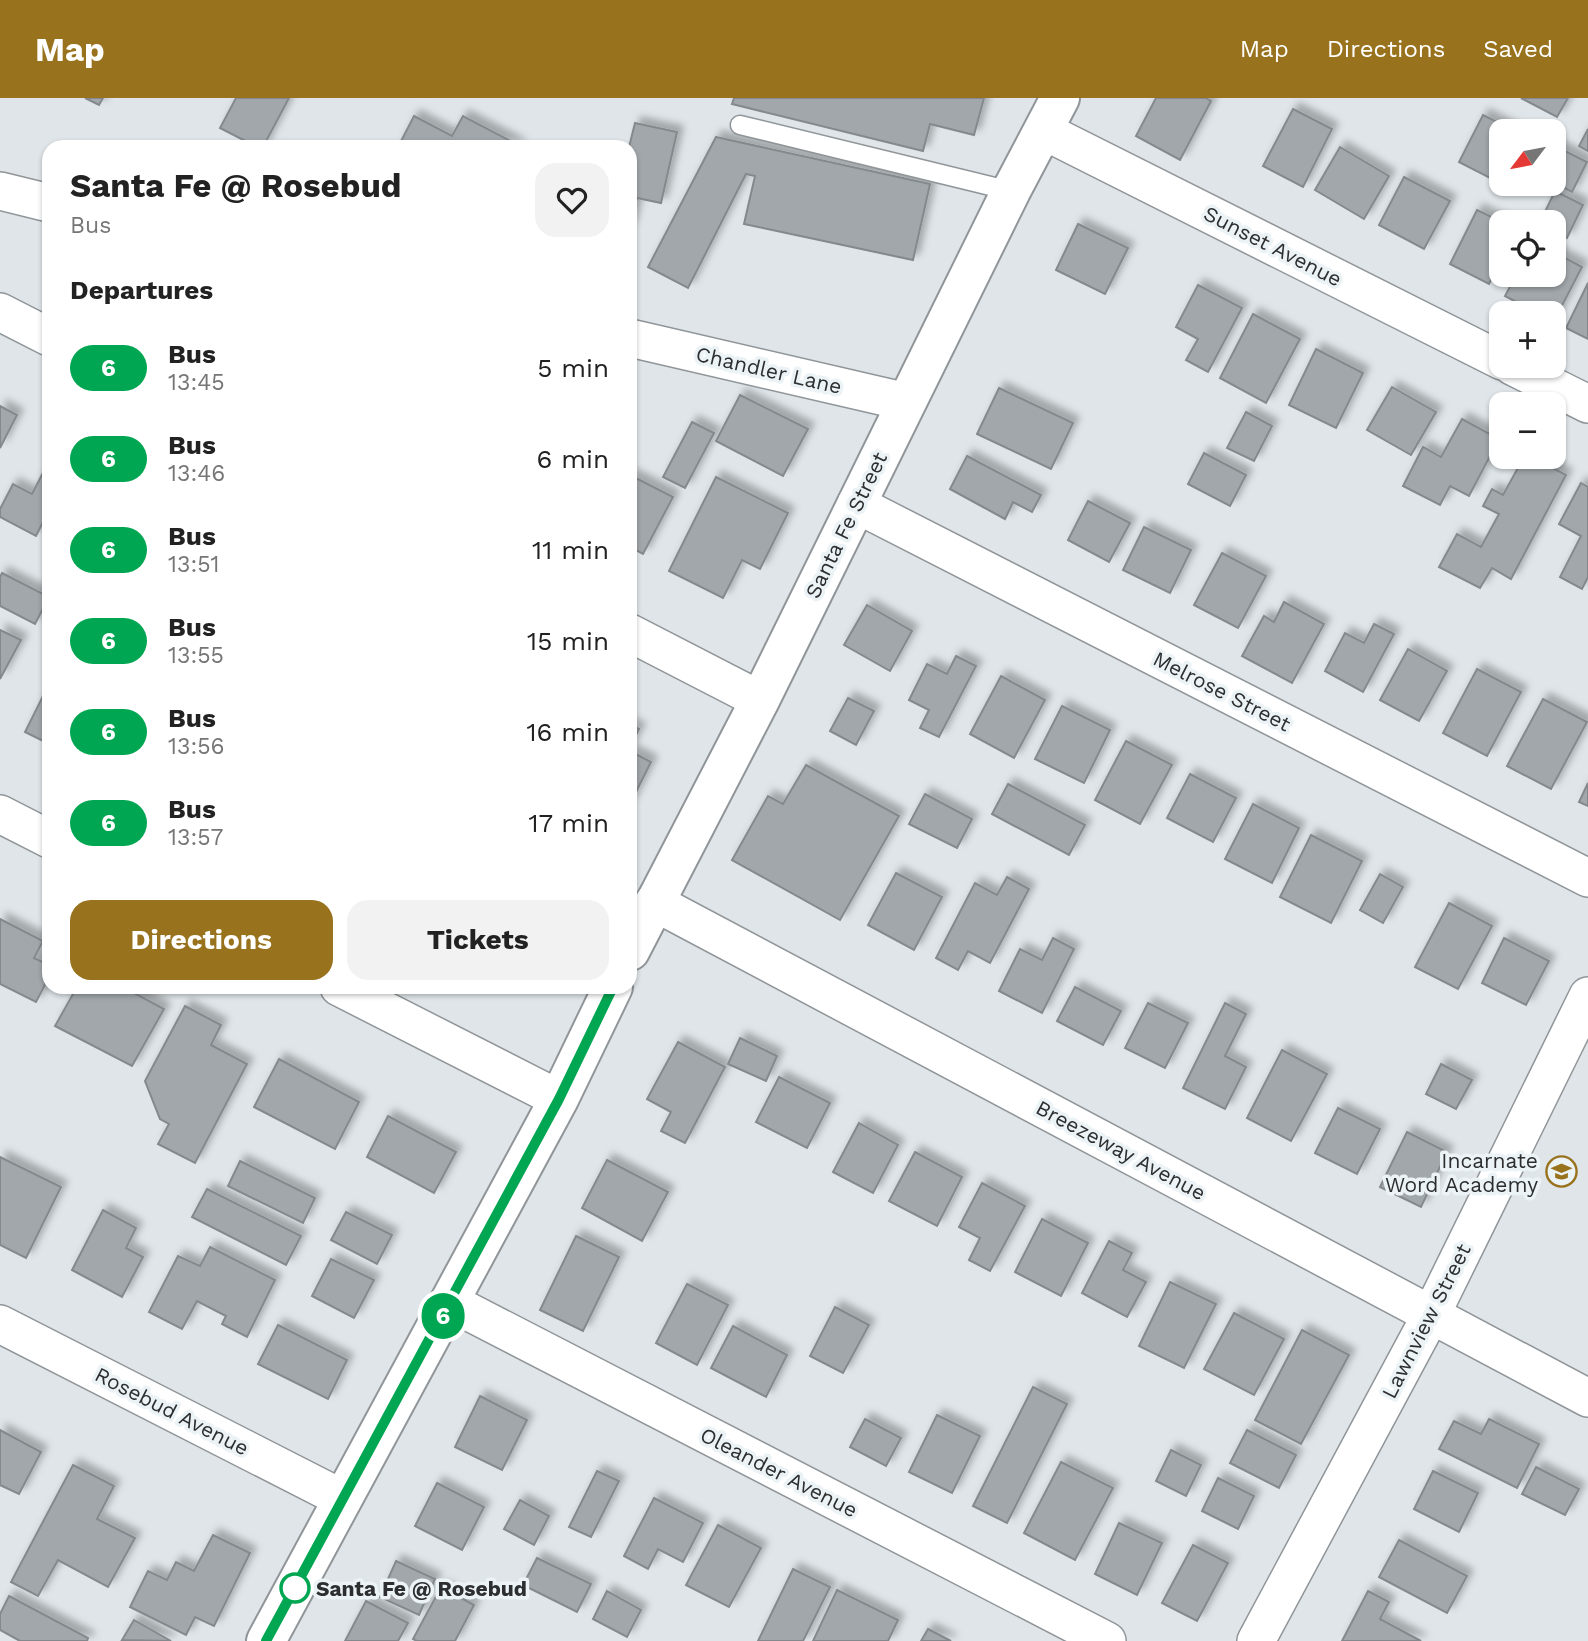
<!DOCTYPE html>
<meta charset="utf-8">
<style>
body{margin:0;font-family:"Work Sans",sans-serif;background:#f2f2f2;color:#222;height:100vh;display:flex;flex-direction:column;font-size:26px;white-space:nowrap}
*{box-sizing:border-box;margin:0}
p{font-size:23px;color:#767676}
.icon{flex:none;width:38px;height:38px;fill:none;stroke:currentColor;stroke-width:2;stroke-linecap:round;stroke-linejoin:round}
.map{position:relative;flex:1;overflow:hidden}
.drawer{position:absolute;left:42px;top:42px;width:595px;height:854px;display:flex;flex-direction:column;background:#fff;border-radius:21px;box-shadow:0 2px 5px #0004}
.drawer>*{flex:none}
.badge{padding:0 14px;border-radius:23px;font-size:24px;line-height:46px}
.needle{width:46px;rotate:238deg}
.fabs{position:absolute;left:1489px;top:21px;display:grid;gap:14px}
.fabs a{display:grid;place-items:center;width:77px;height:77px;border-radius:14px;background:#fff;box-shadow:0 2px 5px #0004;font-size:35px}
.map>.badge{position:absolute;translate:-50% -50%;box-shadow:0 0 0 4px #fff}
h2{padding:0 28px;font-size:26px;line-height:63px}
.round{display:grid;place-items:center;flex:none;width:74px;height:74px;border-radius:21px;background:#f2f2f2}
.overview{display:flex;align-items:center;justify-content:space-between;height:119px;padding:0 28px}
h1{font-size:33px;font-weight:700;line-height:52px}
.action{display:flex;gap:14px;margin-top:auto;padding:14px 28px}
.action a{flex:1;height:80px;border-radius:21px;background:#98721d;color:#fff;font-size:28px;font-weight:700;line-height:80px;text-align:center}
.action a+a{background:#f2f2f2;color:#222}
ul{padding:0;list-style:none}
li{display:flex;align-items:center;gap:21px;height:91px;padding:0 28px}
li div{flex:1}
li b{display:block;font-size:26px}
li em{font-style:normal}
li .badge{min-width:77px;font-weight:700;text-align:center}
header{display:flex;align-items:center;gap:42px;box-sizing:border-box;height:98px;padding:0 35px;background:#98721d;color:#fff}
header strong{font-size:33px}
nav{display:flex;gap:38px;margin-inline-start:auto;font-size:24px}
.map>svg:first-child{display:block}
</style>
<header>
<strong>Map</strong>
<nav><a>Map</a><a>Directions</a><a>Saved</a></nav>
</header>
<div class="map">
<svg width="1588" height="1543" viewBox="0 0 1588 1543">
<defs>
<filter id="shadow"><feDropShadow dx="6" dy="-6" stdDeviation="3.5" flood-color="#0004"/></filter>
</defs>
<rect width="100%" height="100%" fill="#dfe5e9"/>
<!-- building -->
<g fill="#a1a7ab" stroke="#84898d" stroke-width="2" filter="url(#shadow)">
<path d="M85,0H103L99,7Z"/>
<path d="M236,0H289L263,49H257L220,30Z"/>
<path d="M734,0H984L974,37L930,26L923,53L732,6Z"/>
<path d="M1156,0H1206L1211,3L1180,62L1136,38Z"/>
<path d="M1521,0H1568L1557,19Z"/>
<path d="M1293,11L1332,31L1303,89L1263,68Z"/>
<path d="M1483,17L1513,32L1502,33V57L1490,80L1459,64Z"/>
<path d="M414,18L452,38L463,18L520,48L398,49Z"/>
<path d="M635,25L677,34L661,105L637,100L630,131L629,49Z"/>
<path d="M1588,31V53L1579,48Z"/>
<path d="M716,39L930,86L913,162L744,126L755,78L746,76L688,190L648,169Z"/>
<path d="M1340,49L1389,78L1364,121L1315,92Z"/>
<path d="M1557,49L1587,64L1572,94L1554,85V54Z"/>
<path d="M1404,79L1450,103L1424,151L1379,127Z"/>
<path d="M1555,93L1583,107L1567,140L1554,134V124H1540Z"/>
<path d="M1477,112L1502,124V161L1489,186L1450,166Z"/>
<path d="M1078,126L1128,150L1105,196L1056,172Z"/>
<path d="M1554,154L1582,169L1554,223V215H1537L1505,198L1516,177H1554Z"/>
<path d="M1588,185V241L1566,230Z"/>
<path d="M1198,187L1242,210L1208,274L1186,262L1198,241L1176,229Z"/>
<path d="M1253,216L1300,241L1266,305L1220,280Z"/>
<path d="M1316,251L1363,275L1336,330L1289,307Z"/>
<path d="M1392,289L1436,314L1411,357L1367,332Z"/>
<path d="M999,290L1073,325L1051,371L977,336Z"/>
<path d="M740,297L808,331L783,378L716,343Z"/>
<path d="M0,308L17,317L0,350Z"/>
<path d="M1246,314L1272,328L1254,363L1227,350Z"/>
<path d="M1462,321L1499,341L1469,398L1450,388L1440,407L1403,388L1423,349L1441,359Z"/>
<path d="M692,324L714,335L685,390L663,379Z"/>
<path d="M1204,355L1246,377L1230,408L1188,386Z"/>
<path d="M967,358L1041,397L1032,414L1013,404L1005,421L950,391Z"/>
<path d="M1524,359H1532L1566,377L1511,481L1492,470L1480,490L1439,469L1457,436L1481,449L1499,416L1483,408L1492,391L1503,397Z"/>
<path d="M49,363V418L47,416L36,438L0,419V411L13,386L32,396Z"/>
<path d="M630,377L673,399L643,456L630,449Z"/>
<path d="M716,379L788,415L760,471L742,462L723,500L669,473Z"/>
<path d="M1581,385L1588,389V479L1582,491L1560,479L1581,438L1559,426Z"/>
<path d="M1088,403L1130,425L1109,464L1068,442Z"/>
<path d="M1144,429L1191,452L1170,495L1123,472Z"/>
<path d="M1222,455L1266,478L1238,530L1194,507Z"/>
<path d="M2,475L49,499L35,526L0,508V479Z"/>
<path d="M1284,504L1324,526L1292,585L1242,558L1264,518L1274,524Z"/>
<path d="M867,507L912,533L890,573L844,547Z"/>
<path d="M1374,526L1394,536L1363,594L1325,573L1345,535L1364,545Z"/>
<path d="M0,532L21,542L0,581Z"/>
<path d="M1408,551L1447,573L1419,623L1380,602Z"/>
<path d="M956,558L976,568L939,639L920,630L929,612L909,602L927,566L947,576Z"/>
<path d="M1477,571L1521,594L1487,658L1443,635Z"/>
<path d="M1001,578L1045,602L1014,660L970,636Z"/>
<path d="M45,594L49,596V646L25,634Z"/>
<path d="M848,600L874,613L856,647L830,633Z"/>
<path d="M1543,601L1587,624L1551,691L1507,668Z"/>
<path d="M1062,608L1110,632L1084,685L1035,661Z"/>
<path d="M630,626L639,631L630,649Z"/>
<path d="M1126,643L1172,667L1140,726L1095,702Z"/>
<path d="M630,653L651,664L630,706Z"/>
<path d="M806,667L899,718L840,822L732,762L768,698L783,706Z"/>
<path d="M1190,676L1236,700L1213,744L1167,720Z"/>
<path d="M1588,685V708L1579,704Z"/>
<path d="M1008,686L1085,727L1069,757L992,716Z"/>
<path d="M925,696L972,721L957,750L909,726Z"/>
<path d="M1253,706L1299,730L1272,785L1225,761Z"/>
<path d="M1311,737L1362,763L1331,825L1280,799Z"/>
<path d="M896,775L942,799L914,852L868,827Z"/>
<path d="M1380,776L1403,789L1383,825L1360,812Z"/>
<path d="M1007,779L1029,791L990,865L968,853L958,872L936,860L975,785L997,797Z"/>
<path d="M1449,805L1492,828L1458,891L1415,869Z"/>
<path d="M0,821L43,843L34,860L49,867V879L36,904L0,886Z"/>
<path d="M1053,840L1074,851L1042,915L999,893L1020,851L1042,862Z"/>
<path d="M1504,840L1549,863L1526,907L1482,885Z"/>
<path d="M77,889H123L164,911L132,968L55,928Z"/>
<path d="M1075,889L1121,913L1103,947L1057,923Z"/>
<path d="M1148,905L1188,925L1165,970L1125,950Z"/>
<path d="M1225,905L1246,916L1225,958L1246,969L1225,1011L1183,990Z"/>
<path d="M185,908L221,927L211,947L247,966L195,1065L158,1046L169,1026L160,1021L145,983Z"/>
<path d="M740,940L777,958L766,983L728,966Z"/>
<path d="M678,944L725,969L685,1045L661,1033L671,1014L647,1001Z"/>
<path d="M1282,952L1327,976L1291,1043L1247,1020Z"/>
<path d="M279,961L359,1004L335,1051L254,1009Z"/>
<path d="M1441,966L1472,982L1456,1011L1426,996Z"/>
<path d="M779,979L830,1005L807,1050L756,1024Z"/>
<path d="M1338,1010L1380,1031L1357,1076L1315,1055Z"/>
<path d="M388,1018L456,1054L434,1095L367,1059Z"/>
<path d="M859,1025L898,1047L873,1095L833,1074Z"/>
<path d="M1407,1034L1447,1054L1421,1109L1380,1089Z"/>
<path d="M915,1054L962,1079L937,1128L889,1103Z"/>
<path d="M0,1059L61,1089L26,1160L0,1147Z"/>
<path d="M607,1062L668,1094L642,1143L582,1110Z"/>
<path d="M240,1063L315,1100L303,1125L228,1088Z"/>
<path d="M982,1085L1025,1108L990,1173L969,1162L980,1140L959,1129Z"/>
<path d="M207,1091L301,1138L286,1167L192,1119Z"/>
<path d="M103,1112L136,1130L126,1150L143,1159L122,1199L72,1172Z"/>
<path d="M346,1114L392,1137L377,1166L331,1142Z"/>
<path d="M1042,1121L1088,1145L1061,1198L1015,1174Z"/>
<path d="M576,1138L619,1159L583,1233L540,1212Z"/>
<path d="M1109,1143L1132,1155L1123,1172L1146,1184L1127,1219L1082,1195Z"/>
<path d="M210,1149L275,1182L247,1239L222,1226L226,1218L197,1203L182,1231L149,1214L178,1158L200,1168Z"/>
<path d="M331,1161L374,1182L354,1220L312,1198Z"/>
<path d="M1170,1184L1216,1206L1184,1270L1139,1248Z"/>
<path d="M687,1186L728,1207L697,1267L656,1245Z"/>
<path d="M835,1209L869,1227L843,1275L810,1258Z"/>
<path d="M1234,1215L1284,1241L1254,1297L1204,1271Z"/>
<path d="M278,1227L347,1262L328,1301L258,1266Z"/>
<path d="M733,1228L787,1257L766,1299L711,1270Z"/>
<path d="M1302,1232L1349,1257L1301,1346L1255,1322Z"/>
<path d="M1033,1289L1067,1306L1007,1425L973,1408Z"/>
<path d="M480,1298L527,1322L502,1372L455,1349Z"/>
<path d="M937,1317L980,1338L952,1395L909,1374Z"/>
<path d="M865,1321L901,1340L886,1368L850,1349Z"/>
<path d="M1489,1321L1539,1346L1517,1390L1439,1351L1454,1323L1481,1336Z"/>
<path d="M0,1332L41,1354L19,1396L0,1387Z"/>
<path d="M1247,1332L1296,1357L1279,1390L1230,1365Z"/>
<path d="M1171,1352L1201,1367L1186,1398L1156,1383Z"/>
<path d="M1061,1364L1113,1390L1075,1462L1024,1435Z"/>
<path d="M73,1367L114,1388L97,1421L135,1440L108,1489L58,1462L38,1498L11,1484Z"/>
<path d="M1536,1369L1579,1391L1565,1417L1522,1396Z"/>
<path d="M597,1373L619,1383L591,1439L569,1429Z"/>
<path d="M1433,1373L1478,1395L1459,1434L1414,1411Z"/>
<path d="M1218,1380L1254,1398L1238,1431L1202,1413Z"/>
<path d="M437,1385L484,1409L462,1452L415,1428Z"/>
<path d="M654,1400L703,1425L683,1464L658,1451L648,1471L624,1458Z"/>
<path d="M520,1402L549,1418L534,1447L504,1431Z"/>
<path d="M1119,1425L1162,1445L1137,1497L1095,1476Z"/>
<path d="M718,1427L761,1450L729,1509L686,1487Z"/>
<path d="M213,1437L250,1455L214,1528L195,1519L186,1537L130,1509L148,1473L167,1482L176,1464L194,1473Z"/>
<path d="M1399,1442L1467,1478L1447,1515L1379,1479Z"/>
<path d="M1193,1447L1228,1465L1197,1523L1162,1505Z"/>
<path d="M537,1460L591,1486L577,1514L523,1487Z"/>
<path d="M396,1463L435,1481L419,1517L380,1499Z"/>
<path d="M793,1471L830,1489L803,1543H758Z"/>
<path d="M441,1489L474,1507L455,1543H417L413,1541Z"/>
<path d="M837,1492L898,1522L888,1543H813Z"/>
<path d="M607,1493L641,1512L627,1539L593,1521Z"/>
<path d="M1368,1493L1389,1504L1380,1521L1421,1543H1342Z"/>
<path d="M9,1498L88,1540L87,1543H20L0,1532V1516Z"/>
<path d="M366,1503L408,1525L398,1543H345Z"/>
<path d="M134,1522L171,1543L122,1542Z"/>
<path d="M928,1531L951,1543H921Z"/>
</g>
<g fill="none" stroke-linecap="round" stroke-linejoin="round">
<defs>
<path id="service" d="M740,27L1011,93"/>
<g id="minor">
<path d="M1044,33L1502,263"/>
<path d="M0,93L49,105"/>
<path d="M0,214L49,239"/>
<path d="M630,240L907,304"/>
<path d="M1512,268L1588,306"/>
<path d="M856,406L1588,780"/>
<path d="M630,535L760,602"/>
<path d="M0,716L49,741"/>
<path d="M654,804L1588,1300"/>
<path d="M339,889L559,1001"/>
<path d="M450,1204L1107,1543"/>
<path d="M0,1226L343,1401"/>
<path d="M1256,1543L1431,1217L1588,898"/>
</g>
<g id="secondary">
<path d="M630,853L760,602L1011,93L1060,0"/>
<path d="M266,1543L559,1001L613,889"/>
</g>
</defs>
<!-- service casing -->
<use href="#service" stroke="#8f9598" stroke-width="21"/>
<!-- minor casing -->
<use href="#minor" stroke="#8f9598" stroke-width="40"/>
<!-- secondary casing -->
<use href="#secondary" stroke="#8f9598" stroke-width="42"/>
<!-- service -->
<use href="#service" stroke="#fff" stroke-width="18"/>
<!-- minor -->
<use href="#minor" stroke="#fff" stroke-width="37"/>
<!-- secondary -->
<use href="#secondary" stroke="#fff" stroke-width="38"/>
</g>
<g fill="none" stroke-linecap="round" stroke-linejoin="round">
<defs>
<path id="line" d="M266,1543L559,1001L613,889"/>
</defs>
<!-- line casing -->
<use href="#line" stroke="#fff" stroke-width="16"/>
<!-- line -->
<use href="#line" stroke="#00a651" stroke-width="10"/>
</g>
<!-- icons -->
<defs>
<symbol id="school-ring" viewBox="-11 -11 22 22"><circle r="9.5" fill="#ecf3f6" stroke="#98721d" stroke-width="1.5"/><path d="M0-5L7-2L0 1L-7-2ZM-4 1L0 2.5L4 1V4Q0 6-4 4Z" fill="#98721d"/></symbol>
</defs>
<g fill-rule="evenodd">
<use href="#school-ring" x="1544" y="1056" width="35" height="35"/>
</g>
<!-- markers -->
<circle fill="#fff" stroke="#00a651" stroke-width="3.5" cx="295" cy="1490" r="14"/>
<g text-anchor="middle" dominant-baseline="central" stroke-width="7" stroke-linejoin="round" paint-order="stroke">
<!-- street labels -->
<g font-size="21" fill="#2c2e2f" stroke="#ecf3f6">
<text transform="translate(1273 148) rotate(27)">Sunset Avenue</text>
<text transform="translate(769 272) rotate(13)">Chandler Lane</text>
<text transform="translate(846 427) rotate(-64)">Santa Fe Street</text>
<text transform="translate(1222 593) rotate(27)">Melrose Street</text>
<text transform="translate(1121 1052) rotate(28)">Breezeway Avenue</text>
<text transform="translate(1426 1223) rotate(-63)">Lawnview Street</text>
<text transform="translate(172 1313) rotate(27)">Rosebud Avenue</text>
<text transform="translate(779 1374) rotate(27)">Oleander Avenue</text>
</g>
<!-- poi labels -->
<g font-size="21" fill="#2c2e2f" stroke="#ecf3f6" text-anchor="end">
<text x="1538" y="1062">Incarnate<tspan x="1538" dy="24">Word Academy</tspan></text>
</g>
<!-- stop labels -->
<g font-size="21" font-weight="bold" fill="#2c2e2f" stroke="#ecf3f6" text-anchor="start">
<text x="316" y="1490">Santa Fe @ Rosebud</text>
</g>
</g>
</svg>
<div class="fabs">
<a><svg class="needle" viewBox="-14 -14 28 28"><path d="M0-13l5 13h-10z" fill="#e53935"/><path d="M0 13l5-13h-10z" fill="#767676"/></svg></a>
<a><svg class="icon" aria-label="locate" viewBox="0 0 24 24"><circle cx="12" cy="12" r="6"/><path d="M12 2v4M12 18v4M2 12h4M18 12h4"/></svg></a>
<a>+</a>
<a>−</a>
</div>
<b class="badge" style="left:443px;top:1218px;background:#00a651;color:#fff">6</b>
<section class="drawer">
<div class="overview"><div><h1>Santa Fe @ Rosebud</h1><p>Bus</p></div><a class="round"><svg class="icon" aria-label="heart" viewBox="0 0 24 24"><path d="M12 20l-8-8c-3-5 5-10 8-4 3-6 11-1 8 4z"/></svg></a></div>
<h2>Departures</h2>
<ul>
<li><span class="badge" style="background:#00a651;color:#fff">6</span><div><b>Bus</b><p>13:45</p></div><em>5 min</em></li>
<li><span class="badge" style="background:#00a651;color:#fff">6</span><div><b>Bus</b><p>13:46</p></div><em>6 min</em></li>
<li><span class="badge" style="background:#00a651;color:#fff">6</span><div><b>Bus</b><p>13:51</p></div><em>11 min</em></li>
<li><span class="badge" style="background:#00a651;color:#fff">6</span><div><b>Bus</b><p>13:55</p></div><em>15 min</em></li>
<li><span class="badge" style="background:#00a651;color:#fff">6</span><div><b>Bus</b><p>13:56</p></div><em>16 min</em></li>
<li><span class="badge" style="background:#00a651;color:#fff">6</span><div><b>Bus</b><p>13:57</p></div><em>17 min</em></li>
</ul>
<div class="action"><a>Directions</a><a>Tickets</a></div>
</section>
</div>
